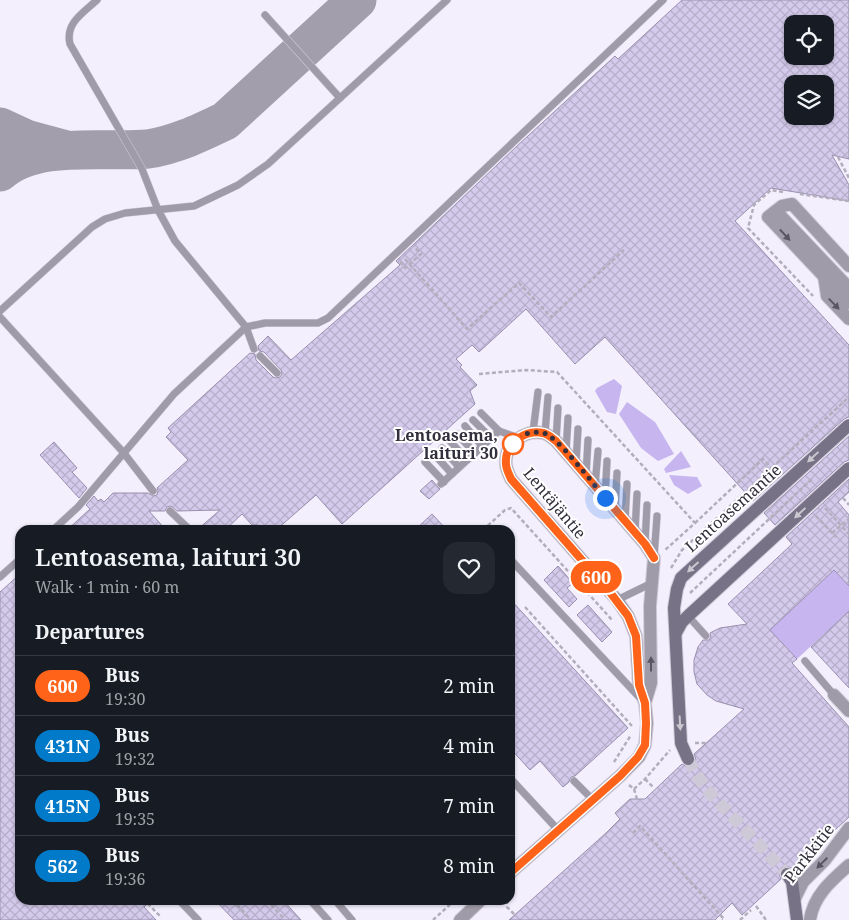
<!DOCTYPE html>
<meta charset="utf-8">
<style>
body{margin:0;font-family:"Noto Serif",serif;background:#242831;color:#f1f3f6;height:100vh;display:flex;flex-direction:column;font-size:19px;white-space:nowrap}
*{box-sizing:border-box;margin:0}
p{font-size:16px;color:#9ea1a6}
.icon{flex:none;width:28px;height:28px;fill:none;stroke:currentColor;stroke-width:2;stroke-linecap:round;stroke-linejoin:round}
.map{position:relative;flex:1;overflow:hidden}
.drawer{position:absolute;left:15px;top:525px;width:500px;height:380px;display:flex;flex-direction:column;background:#171b24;border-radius:15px;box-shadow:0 1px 4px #0004}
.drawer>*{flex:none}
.badge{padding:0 10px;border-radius:16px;font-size:18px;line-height:32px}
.controls{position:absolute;left:784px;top:15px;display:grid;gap:10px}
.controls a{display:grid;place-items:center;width:50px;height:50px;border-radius:10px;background:#171b24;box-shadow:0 1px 4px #0004;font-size:25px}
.you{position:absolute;width:25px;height:25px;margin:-12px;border:4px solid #fff;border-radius:50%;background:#1a73e8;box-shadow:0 0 0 8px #1a73e833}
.map>.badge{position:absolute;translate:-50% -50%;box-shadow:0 0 0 2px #fff}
h2{padding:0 20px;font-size:19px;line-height:45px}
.round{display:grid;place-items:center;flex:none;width:52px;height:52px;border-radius:15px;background:#242831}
.overview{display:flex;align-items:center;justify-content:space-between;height:85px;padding:0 20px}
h1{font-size:24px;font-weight:600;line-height:38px}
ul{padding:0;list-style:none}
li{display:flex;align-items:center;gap:15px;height:60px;padding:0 20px;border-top:1px solid #363941}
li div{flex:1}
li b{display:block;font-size:19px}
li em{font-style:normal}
li .badge{min-width:55px;font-weight:700;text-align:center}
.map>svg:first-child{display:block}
</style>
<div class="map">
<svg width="849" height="920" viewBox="0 0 849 920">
<defs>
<pattern id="building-cross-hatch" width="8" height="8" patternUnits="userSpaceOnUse" patternTransform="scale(1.25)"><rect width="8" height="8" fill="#d4caeb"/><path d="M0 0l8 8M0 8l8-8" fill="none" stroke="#b6aeca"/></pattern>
</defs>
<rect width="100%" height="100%" fill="#f3effd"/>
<!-- grass -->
<g fill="#c7b5ef">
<path d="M614,379L622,386L616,414L607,412L595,391L597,388Z"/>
<path d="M627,402L655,422L674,454L658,461L641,448L619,414Z"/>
<path d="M681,451L691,467L666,473L664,469Z"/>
<path d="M669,475L697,477L702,486L688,494L674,485Z"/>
<path d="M834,570L849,586V611L797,659L770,630Z"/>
</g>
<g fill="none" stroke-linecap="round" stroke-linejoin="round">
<!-- taxiway -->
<g stroke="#a29eab" stroke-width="39">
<path d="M0,127L26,139L63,149"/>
<path d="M0,172C37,140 102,153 148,149C175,145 200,133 225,121L357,0"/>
</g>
</g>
<!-- building -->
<g fill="url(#building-cross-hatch)" stroke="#998faf" fill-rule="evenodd">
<path d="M682,0H849V159L832,155L849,185V201L771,188L735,221L849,345V417L844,419L753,501L605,337L575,364L526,309L479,352L472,345L456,359L462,365L460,367L477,385L470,391L475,404L342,524L316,495L276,530H260L258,525H252L242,514L225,530H197L220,510L177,511L171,506L167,507L165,511H149L166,530H67L90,509L86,505L94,496L98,501L101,499L104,502L113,493H148L153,496L157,495L158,491L157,488L188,460L166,437L171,432L168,428L250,353L255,354L256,360L273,377L276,378L280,377L282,374L281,370L264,352L259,351L258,346L268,336L291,360L400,265L396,261L517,146L615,56L618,59ZM792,24H825V56H792ZM792,84H825V116H792Z"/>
<path d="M849,436V460L844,462L775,525L764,513Z"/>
<path d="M54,442L77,468L72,472L87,488L79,498L40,455Z"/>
<path d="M849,479V492L838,502L849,515V586L834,570L770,630L797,659L792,663L849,727V817L793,869L787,866L782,867L779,874L781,879L742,915L732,903L715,920H509L606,833L620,819L615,813L630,799H645L682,764L687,767L692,766L696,760L694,754L744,709L716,701L707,695L697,684L694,672V660L698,647L703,640H709L711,637L710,633L720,628L747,624L728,604L792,544L786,537Z"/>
<path d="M432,480L440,489L429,499L420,491Z"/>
<path d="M432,514L447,530H415Z"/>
<path d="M558,566L573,583L567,588L577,599L569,607L544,580Z"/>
<path d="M20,574V900H152L144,907L156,920H0V592Z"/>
<path d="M510,599L628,728L575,776L571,777L569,782L563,787L540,761L530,770L510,748Z"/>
<path d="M588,605L612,632L602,642L577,615Z"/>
<path d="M849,611V688L811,647Z"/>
<path d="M215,900H283L301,920H234Z"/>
</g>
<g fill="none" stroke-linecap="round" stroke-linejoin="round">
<!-- secondary-tunnel -->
<path stroke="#cdc9d6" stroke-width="12" stroke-dasharray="12 6" stroke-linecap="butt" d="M688,759L705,788L787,874"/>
<defs>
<g id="service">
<path d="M97,0C83,13 65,23 70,44L142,169L158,210L175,241L246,327L254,349"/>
<path d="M265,15L340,98"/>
<path d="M0,311L92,227L105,219L125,213L194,206L238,185L268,164L447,0"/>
<path d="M0,317L123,452L153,491"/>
<path d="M260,356L277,373"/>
<path d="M481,413L499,431"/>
<path d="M473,420L491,438"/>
<path d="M465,426L482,446"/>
<path d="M533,432L538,392"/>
<path d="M545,433L548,397"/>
<path d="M457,434L475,453"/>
<path d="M449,440L467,460"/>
<path d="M556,441L558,408"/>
<path d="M442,448L459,467"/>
<path d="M566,452L568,418"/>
<path d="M434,454L452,474"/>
<path d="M425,462L444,482"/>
<path d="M576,463L578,429"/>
<path d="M586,475L588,440"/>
<path d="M441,484L499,431L519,438"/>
<path d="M595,486L598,451"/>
<path d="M605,498L607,461"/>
<path d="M615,510L617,473"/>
<path d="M170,511L190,530"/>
<path d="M625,521L627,484"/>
<path d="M53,530L78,507L174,394L246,327L265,323H318L328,318L663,0"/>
<path d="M254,530L255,529"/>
<path d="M635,532L637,494"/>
<path d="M645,544L647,505"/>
<path d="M654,557L657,516"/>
<path d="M510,559L641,699"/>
<path d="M0,577L20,559"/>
<path d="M617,600L652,583"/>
<path d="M805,661L834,695"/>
<path d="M510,778L559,831"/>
<path d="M574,781L593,800"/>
<path d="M179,900L198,920"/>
<path d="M310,900L328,920"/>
<path d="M335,900L352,920"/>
</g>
<g id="minor">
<path d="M776,211L849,288"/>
<path d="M849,266L792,204L782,206L768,217L849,303"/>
<path d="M824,276L827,296L849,319"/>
<path d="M834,695L849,711"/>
<path d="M510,873L620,776L639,757L645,745L647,723L645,703L639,685L636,636L628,616L617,600L511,479C509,474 506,469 506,464C504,444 525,429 543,433C548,434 552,438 556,441L645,544L654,558L650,606L651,683L645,703"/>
<path d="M795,898L803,882L825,860L849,828"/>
<path d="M460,920L481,900"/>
</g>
<path id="tertiary" d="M810,920C813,896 832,880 849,865"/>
<path id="secondary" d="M787,874L792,882L797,920"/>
</defs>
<!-- service casing -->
<use href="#service" stroke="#d0ccda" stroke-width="8"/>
<!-- minor casing -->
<use href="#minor" stroke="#d0ccda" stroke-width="14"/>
<!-- tertiary casing -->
<use href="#tertiary" stroke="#d0ccda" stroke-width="14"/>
<!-- secondary casing -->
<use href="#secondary" stroke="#d0ccda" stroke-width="14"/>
<!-- path -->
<g stroke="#b2aebc" stroke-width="2.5" stroke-dasharray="4 2.5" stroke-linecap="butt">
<path d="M838,157L849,178"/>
<path d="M783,192L771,190L754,205L748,228L813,296"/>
<path d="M800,194L849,201"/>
<path d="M405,259L467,329L519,283L551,317L624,250"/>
<path d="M400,262L405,268L421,254L415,248"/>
<path d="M479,374L526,370L557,372L695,523L664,551"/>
<path d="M843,498L849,505"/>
<path d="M825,508L849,534"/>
<path d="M816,516L836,537"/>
<path d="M695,523L763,459L777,474"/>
<path d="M483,530L505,510L511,508L613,621"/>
<path d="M832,533L849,519"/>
<path d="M525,607L632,726V728"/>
<path d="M17,727L19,729L20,728"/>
<path d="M695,743H706"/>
<path d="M614,762L631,735"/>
<path d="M645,779L653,787"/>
<path d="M629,785L634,789L637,799"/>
<path d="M634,789L645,779L670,750"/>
<path d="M633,833L640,826L724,919L722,920"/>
<path d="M233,900L251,920"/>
<path d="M267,900L285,920"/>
<path d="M507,900V907L515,915"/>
<path d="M143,905L146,902L160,916"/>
<path d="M756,906L766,920"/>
<path d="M433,920L455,900"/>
<path d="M740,920L751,910"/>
</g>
<!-- service -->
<use href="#service" stroke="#9f9ba9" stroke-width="7"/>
<!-- minor -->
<use href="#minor" stroke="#9f9ba9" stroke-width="12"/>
<!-- tertiary -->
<use href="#tertiary" stroke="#9f9ba9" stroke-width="12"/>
<!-- secondary -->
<use href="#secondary" stroke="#787286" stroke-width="12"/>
<defs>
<path id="service-bridge" d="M688,616L706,636"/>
<g id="secondary-bridge">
<path d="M676,633L682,622L688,616L849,468"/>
<path d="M688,759L681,743L674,608L677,589L681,578L849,425"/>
</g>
</defs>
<!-- service-bridge casing -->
<use href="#service-bridge" stroke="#d0ccda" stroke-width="8" stroke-linecap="butt"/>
<!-- secondary-bridge casing -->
<use href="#secondary-bridge" stroke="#d0ccda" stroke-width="14" stroke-linecap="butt"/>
<!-- path-bridge -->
<g stroke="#b2aebc" stroke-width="2.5" stroke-dasharray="4 2.5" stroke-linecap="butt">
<path d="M671,568L682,550L849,397"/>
<path d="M690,593L812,479"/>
</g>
<!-- service-bridge -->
<use href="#service-bridge" stroke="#9f9ba9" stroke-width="7"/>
<!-- secondary-bridge -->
<use href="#secondary-bridge" stroke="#787286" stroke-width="12"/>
</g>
<!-- one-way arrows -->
<defs><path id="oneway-solid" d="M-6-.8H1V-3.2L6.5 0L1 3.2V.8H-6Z" transform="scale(1.25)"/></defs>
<g fill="#595562">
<use href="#oneway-solid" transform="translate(785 235) rotate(47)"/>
<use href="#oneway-solid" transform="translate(834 304) rotate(46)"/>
<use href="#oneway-solid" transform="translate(651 664) rotate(-90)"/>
<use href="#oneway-solid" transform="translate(822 863) rotate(135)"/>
</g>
<g fill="#c9c7cf">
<use href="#oneway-solid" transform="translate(813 457) rotate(137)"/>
<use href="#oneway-solid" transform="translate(800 513) rotate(137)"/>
<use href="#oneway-solid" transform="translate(693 567) rotate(138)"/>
<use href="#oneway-solid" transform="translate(680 723) rotate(87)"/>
</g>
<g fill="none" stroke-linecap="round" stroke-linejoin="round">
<defs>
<path id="line" d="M510,873L620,776L638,757L645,745L646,723L645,703L639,685L636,636L628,616L609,591L511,479C509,474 506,469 506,464C504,444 525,429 543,433C548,434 552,438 556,441L645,544L654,558"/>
</defs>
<!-- line casing -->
<use href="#line" stroke="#fff" stroke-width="11"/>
<!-- line -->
<use href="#line" stroke="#ff6319" stroke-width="8"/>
<!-- walk -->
<path stroke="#332f3c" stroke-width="5" stroke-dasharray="0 9" d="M513,444C520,435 531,430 544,433C558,437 594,485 605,498"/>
</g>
<!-- markers -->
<circle fill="#fff" stroke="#ff6319" stroke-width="2.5" cx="513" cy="444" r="10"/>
<g text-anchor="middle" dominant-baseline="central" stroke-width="4" stroke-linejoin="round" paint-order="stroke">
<!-- stop labels -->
<g font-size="16" font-weight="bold" fill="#332f3c" stroke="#fff" text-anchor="end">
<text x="498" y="435">Lentoasema,<tspan x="498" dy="18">laituri 30</tspan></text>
</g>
<!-- street labels -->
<g font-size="16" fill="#332f3c" stroke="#fff">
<text transform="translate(555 503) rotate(50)">Lentäjäntie</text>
<text transform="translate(733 508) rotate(-42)">Lentoasemantie</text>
<text transform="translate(809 853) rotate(-52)">Parkkitie</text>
</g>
</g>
</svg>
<div class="controls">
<a><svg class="icon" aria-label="locate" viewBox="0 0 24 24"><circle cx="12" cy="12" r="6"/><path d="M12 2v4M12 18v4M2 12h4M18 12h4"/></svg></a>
<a><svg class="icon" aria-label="layers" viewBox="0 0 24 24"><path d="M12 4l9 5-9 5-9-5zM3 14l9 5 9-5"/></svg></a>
</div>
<div class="you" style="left:605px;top:498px"></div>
<b class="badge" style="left:596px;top:577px;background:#ff6319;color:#fff">600</b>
<section class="drawer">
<div class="overview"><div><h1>Lentoasema, laituri 30</h1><p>Walk · 1 min · 60 m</p></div><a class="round"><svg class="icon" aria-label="heart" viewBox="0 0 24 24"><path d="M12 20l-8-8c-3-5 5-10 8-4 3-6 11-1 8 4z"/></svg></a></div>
<h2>Departures</h2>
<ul>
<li><span class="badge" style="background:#ff6319;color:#fff">600</span><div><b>Bus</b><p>19:30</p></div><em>2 min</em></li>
<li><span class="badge" style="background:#007ac9;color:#fff">431N</span><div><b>Bus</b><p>19:32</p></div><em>4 min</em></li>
<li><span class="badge" style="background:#007ac9;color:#fff">415N</span><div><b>Bus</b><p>19:35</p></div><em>7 min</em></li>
<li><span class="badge" style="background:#007ac9;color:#fff">562</span><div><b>Bus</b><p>19:36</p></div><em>8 min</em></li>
</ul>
</section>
</div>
